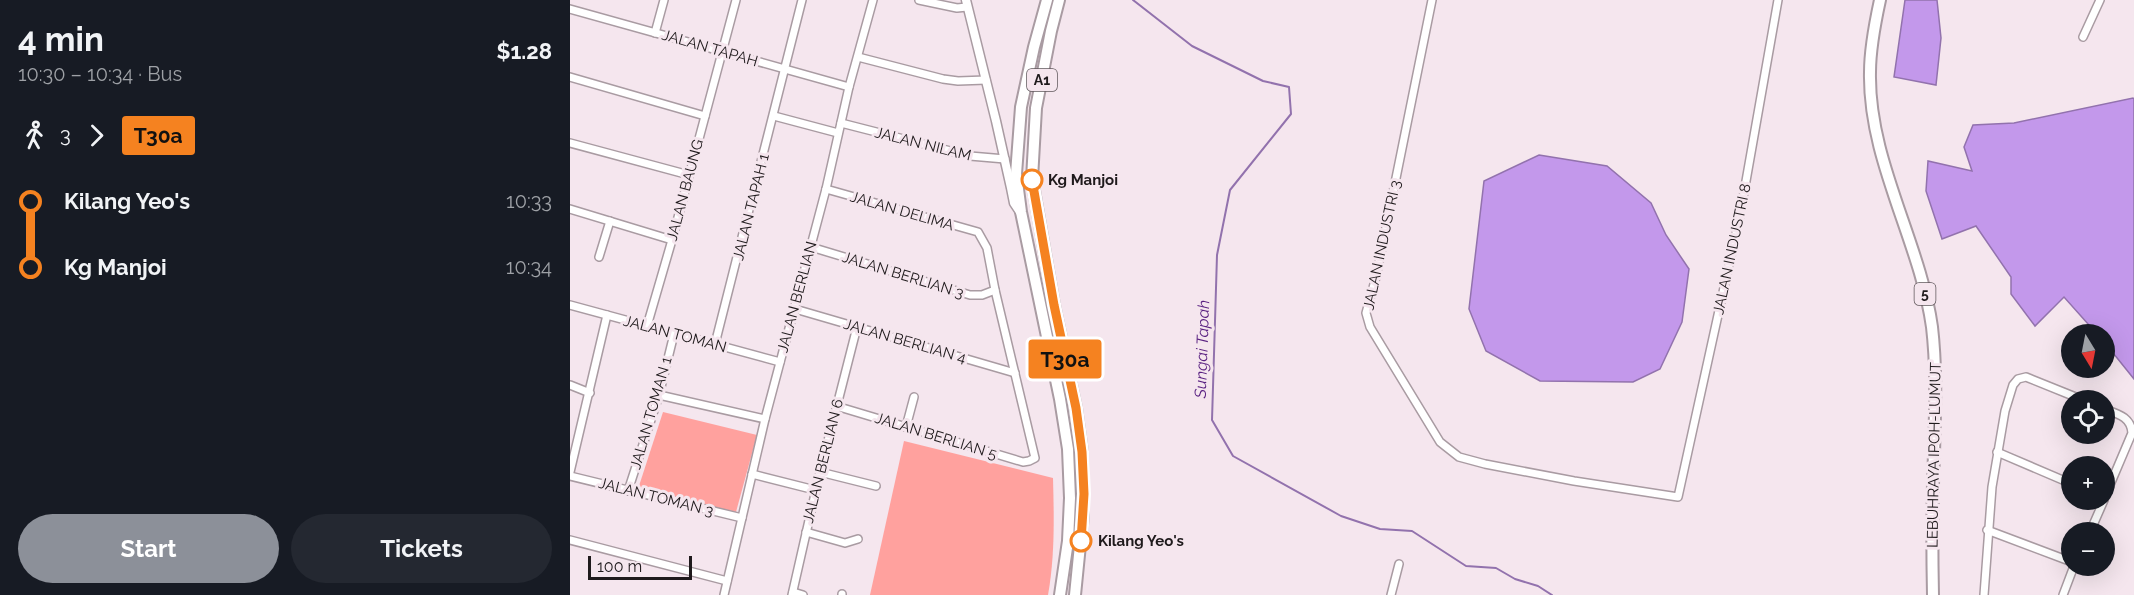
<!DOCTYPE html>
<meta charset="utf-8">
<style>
body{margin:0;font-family:Raleway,sans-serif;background:#242831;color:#f1f3f6;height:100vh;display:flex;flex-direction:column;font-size:22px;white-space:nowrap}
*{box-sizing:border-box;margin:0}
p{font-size:20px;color:#9ea1a6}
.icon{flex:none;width:33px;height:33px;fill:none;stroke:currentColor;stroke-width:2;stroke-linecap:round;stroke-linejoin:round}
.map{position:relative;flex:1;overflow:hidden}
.side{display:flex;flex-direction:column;background:#171b24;width:570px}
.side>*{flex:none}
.badge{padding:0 12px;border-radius:4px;font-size:21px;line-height:39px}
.needle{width:39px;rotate:170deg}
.fabs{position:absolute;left:1491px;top:324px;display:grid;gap:12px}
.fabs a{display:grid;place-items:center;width:54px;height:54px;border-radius:50%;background:#171b24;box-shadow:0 6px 24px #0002;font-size:30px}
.scale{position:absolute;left:18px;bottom:15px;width:104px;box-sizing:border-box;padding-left:6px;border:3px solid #1f1a1c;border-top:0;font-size:16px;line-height:21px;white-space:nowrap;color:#1f1a1c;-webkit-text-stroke:4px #f5e6ee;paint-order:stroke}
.map>.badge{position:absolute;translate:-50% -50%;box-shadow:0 0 0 3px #fff}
.legs{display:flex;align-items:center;gap:9px;height:66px;padding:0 18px;font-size:20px}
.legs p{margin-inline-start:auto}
.overview{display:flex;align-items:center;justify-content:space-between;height:102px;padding:0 18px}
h1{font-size:33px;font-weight:700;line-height:45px}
.primary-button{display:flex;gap:12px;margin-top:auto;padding:12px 18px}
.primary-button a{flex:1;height:69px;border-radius:36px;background:#8c9099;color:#fff;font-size:24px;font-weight:700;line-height:69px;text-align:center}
.primary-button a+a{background:#242831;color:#f1f3f6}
ul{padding:0 18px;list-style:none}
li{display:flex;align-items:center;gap:21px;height:66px;font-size:22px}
li i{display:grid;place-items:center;width:9px;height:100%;margin:0 8px;background:currentColor}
li i::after{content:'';width:15px;height:15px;margin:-8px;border:4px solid;border-radius:50%;background:#171b24}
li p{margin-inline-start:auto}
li:first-child i{background:linear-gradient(#0000 50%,currentColor 0)}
li:last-child i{background:linear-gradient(currentColor 50%,#0000 0)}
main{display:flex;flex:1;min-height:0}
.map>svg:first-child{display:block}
</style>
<main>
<section class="side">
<div class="overview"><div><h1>4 min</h1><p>10:30 – 10:34 · Bus</p></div><b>$1.28</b></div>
<div class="legs"><svg class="icon" aria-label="walk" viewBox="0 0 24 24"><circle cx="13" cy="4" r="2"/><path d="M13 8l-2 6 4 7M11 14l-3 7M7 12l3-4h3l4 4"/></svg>3<svg class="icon" aria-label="forward" viewBox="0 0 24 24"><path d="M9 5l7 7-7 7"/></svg><b class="badge" style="background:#f58220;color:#111">T30a</b></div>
<ul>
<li><i style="color:#f58220"></i><b>Kilang Yeo's</b><p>10:33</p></li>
<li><i style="color:#f58220"></i><b>Kg Manjoi</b><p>10:34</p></li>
</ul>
<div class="primary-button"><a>Start</a><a>Tickets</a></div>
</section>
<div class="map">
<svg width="1564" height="595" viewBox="0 0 1564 595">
<rect width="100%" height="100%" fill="#f5e6ee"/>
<!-- green -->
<g fill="#ffa19e">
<path d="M93,412L187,435L166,512L68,489Z"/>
<path d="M334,441L483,478C484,517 485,556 478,595H300Z"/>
</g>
<!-- water -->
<g fill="#c398eb" stroke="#9272ad" stroke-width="1.5">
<path d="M1335,0H1367L1371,38L1366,85L1324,77Z"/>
<path d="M1563,98L1564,99V379L1535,343L1534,334H1527L1494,297L1465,326L1441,294V277L1406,226L1372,239L1356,191L1358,161L1402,171L1394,147L1403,125L1444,123Z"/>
<path d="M969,155L1037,166L1081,203L1096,235L1119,269L1112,322L1090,369L1063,382L970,381L916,351L899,309L914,181Z"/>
</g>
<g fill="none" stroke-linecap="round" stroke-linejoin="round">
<!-- stream -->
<path stroke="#9272ad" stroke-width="2" d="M563,0L622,46L693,81L719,87L721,114L660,190L647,255L642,420L663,456L771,516L810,529L842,531L896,566L926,568L945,579L968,586L982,595"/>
<defs>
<g id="minor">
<path d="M349,0L387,8L397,7"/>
<path d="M862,0L806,277L796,313L800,327L870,442L889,457L915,464L1004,481L1108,497L1170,215L1208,0"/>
<path d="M0,9L279,87"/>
<path d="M85,33L94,0"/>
<path d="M1513,37L1530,0"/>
<path d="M288,57L373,79L388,81L416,80"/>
<path d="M0,77L135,116"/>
<path d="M204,116L268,133"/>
<path d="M271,123L400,156L435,159"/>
<path d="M0,143L119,175"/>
<path d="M256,189L408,232L417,248L425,290L465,458L459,461L453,462L266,406"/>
<path d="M0,209L102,240"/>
<path d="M241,247L400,295H412L425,290"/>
<path d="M29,257L40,221"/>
<path d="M0,305L210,362"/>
<path d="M225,309L445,373"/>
<path d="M77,326L102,240L166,0"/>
<path d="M145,344L232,0"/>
<path d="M0,385L20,393"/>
<path d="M89,395L195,419"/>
<path d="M1534,409C1548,414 1561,417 1562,433L1534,499"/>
<path d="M336,427L344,397"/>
<path d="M1427,452L1502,484"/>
<path d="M0,472L37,315"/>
<path d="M250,472L306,486"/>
<path d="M182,474L245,490"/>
<path d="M0,476L172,518"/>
<path d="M58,491L89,395L104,334"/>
<path d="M1417,530L1502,562"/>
<path d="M236,532L275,543L288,539"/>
<path d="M1520,532L1534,500"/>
<path d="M0,540L157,581"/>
<path d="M223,592L233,595"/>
<path d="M154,595L195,419L256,189L279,87L303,0"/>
<path d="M222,595L250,472L287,327"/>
<path d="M272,595V594"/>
<path d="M821,595L829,564"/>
<path d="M1414,595L1422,487L1435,411L1443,385L1448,379L1456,377L1513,400"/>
<path d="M1493,595L1504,566"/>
</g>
<path id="tertiary" d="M396,0L426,121L441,188L444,203L450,212"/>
<g id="primary">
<path d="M477,0L464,47L451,107L446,174L451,212L490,399L498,449L500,498L498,541L490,595"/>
<path d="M489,0L481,31L466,108L462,179L484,305L506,408L512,452L513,515L505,595"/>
</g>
<path id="trunk" d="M1310,0C1305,23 1300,48 1300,72C1298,160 1350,241 1362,327C1367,370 1365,411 1364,454C1362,501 1362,548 1363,595"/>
</defs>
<!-- minor casing -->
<use href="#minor" stroke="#a99ba2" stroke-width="10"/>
<!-- tertiary casing -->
<use href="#tertiary" stroke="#a99ba2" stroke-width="11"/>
<!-- primary casing -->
<use href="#primary" stroke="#a99ba2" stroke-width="14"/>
<!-- trunk casing -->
<use href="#trunk" stroke="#a99ba2" stroke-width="14"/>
<!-- minor -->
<use href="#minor" stroke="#fff" stroke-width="7"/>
<!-- tertiary -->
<use href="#tertiary" stroke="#fff" stroke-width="8"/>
<!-- primary -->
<use href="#primary" stroke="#fff" stroke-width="10"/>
<!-- trunk -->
<use href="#trunk" stroke="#fff" stroke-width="10"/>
</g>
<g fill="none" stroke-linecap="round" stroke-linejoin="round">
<defs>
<path id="line-1" d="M462,180L484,305L506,408L512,452L514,494L511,541"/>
</defs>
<!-- line-1 casing -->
<use href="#line-1" stroke="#fff" stroke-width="14"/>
<!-- line-1 -->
<use href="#line-1" stroke="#f58220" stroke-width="9"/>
</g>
<!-- markers -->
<g fill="#fff" stroke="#f58220" stroke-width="3">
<circle cx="462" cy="180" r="10"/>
<circle cx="511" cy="541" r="10"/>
</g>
<g text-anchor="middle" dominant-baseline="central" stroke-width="6" stroke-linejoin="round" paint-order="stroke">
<!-- shield labels -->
<g fill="#f5e6ee" stroke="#5f575b" stroke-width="1.5">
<rect x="457" y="69" width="30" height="22" rx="4.5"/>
<rect x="1344.5" y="283" width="21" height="22" rx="4.5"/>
</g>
<g font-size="14" font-weight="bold" fill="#1f1a1c">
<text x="472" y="80">A1</text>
<text x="1355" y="294">5</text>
</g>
<!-- street labels -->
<g font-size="15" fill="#1f1a1c" stroke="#f5e6ee">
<text transform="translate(140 48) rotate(16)">JALAN TAPAH</text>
<text transform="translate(353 144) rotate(14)">JALAN NILAM</text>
<text transform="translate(115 190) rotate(-75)">JALAN BAUNG</text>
<text transform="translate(181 207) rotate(-76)">JALAN TAPAH 1</text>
<text transform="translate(332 211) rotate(16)">JALAN DELIMA</text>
<text transform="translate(812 245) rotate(-78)">JALAN INDUSTRI 3</text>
<text transform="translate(1162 249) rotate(-78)">JALAN INDUSTRI 8</text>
<text transform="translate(333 275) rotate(17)">JALAN BERLIAN 3</text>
<text transform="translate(227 297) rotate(-75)">JALAN BERLIAN</text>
<text transform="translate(105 334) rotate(15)">JALAN TOMAN</text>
<text transform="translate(335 341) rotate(16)">JALAN BERLIAN 4</text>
<text transform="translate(81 413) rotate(-74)">JALAN TOMAN 1</text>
<text transform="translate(366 436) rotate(17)">JALAN BERLIAN 5</text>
<text transform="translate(1364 455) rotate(-89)">LEBUHRAYA IPOH-LUMUT</text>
<text transform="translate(253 461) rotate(-76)">JALAN BERLIAN 6</text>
<text transform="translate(86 497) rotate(14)">JALAN TOMAN 3</text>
</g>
<!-- stop labels -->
<g font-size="15" font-weight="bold" fill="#1f1a1c" stroke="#f5e6ee" text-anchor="start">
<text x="478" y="180">Kg Manjoi</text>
<text x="528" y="541">Kilang Yeo's</text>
</g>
<!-- water labels -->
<g font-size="16" font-style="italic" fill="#581f80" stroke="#f5e6ee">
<text transform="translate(632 349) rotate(-88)">Sungai Tapah</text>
</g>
</g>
</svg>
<div class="fabs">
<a><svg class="needle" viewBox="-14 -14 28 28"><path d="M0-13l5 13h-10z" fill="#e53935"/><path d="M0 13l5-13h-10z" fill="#9ea1a6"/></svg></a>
<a><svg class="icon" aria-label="locate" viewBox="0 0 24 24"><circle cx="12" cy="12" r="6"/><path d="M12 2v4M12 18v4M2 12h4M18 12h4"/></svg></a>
<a>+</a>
<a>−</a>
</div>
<div class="scale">100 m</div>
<b class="badge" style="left:495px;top:359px;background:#f58220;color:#111">T30a</b>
</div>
</main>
